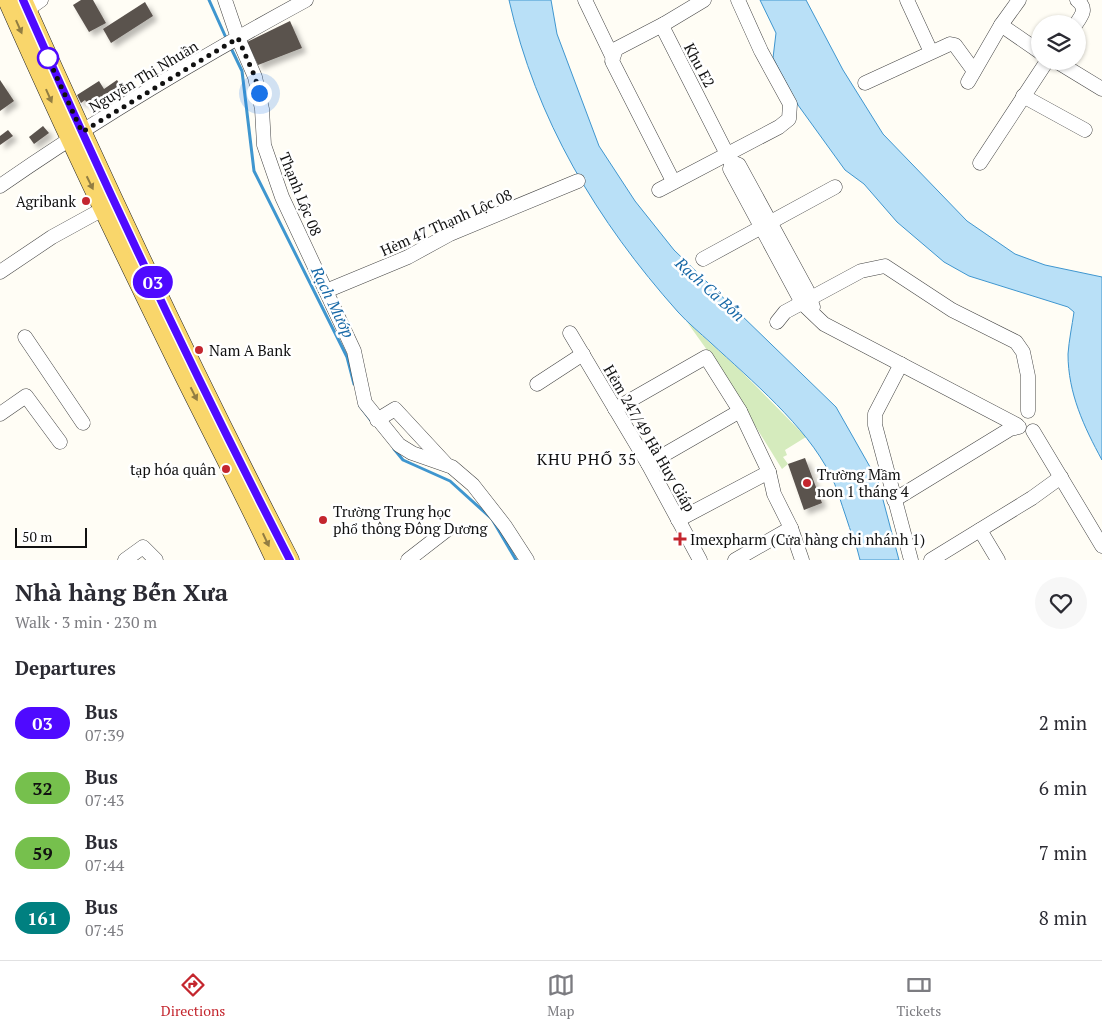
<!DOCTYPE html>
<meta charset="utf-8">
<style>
body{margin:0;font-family:"PT Serif",serif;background:#f7f7f7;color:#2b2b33;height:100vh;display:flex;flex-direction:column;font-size:19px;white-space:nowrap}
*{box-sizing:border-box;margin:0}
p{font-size:16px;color:#7c7c81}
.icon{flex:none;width:28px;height:28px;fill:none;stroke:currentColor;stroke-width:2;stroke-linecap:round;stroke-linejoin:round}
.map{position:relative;height:560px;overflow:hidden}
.drawer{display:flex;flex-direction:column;background:#fff;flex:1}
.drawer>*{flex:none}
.badge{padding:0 10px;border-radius:16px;font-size:18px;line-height:32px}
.controls{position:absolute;left:1031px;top:15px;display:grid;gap:10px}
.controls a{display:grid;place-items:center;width:55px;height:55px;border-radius:50%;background:#fff;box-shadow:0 1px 4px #0004;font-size:25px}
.scale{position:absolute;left:15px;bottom:12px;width:72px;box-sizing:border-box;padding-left:5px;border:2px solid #111;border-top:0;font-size:14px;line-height:18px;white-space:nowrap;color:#111;-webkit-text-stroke:4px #fff;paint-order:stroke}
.you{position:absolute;width:25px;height:25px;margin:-12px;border:4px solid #fff;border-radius:50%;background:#1a73e8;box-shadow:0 0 0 8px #1a73e833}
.map>.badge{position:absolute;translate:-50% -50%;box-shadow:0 0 0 2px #fff}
h2{padding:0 15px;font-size:19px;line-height:45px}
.round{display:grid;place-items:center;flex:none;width:52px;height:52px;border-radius:26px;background:#f7f7f7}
.overview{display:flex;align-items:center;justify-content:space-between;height:85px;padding:0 15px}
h1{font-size:24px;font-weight:700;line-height:38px}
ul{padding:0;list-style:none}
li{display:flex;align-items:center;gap:15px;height:65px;padding:0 15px}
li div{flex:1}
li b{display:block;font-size:19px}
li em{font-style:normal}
li .badge{min-width:55px;font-weight:700;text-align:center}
.dock{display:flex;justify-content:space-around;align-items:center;height:70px;border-top:1px solid #e1e1e2;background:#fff;font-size:14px;color:#7c7c81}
.dock a{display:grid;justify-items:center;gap:2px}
.dock .on{color:#c4262e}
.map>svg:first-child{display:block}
</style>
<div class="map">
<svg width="1102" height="560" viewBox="0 0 1102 560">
<defs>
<filter id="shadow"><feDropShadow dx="4.5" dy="4.5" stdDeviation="2.5" flood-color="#0004"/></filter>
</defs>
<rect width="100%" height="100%" fill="#fffdf5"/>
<!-- green -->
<path fill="#d5ebbd" d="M687,322L740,370L806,437L785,450L787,455L783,457L788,464L782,469L717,364Z"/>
<!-- water -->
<g fill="#b9e0f7" stroke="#3f96cf">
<path d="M509,0H551L557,34L599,146L635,201L674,250L836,407L878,481L899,560H860C857,545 850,531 846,517C841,503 837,487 830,474C806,426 751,380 711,343C700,333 688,323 678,312C597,221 536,120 509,0Z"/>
<path d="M760,0H806L843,70L883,134L967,221L1015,254L1045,265L1102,277V460C1084,427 1068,393 1068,354C1069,340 1072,326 1074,312L1068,307L969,276L944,262L897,222L864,184L845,170L798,105L773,58L776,33Z"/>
</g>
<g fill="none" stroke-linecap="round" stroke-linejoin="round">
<!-- stream -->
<g stroke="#3f96cf" stroke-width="3">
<path d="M209,0L227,40"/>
<path d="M230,46L242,71L254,171L347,357L354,384"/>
<path d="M360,406L373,423"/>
<path d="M394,449L403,460L450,481L492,519L516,560"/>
</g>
</g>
<!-- building -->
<g fill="#5a524d" filter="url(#shadow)">
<path d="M81,0H93L106,23L89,32L73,5Z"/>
<path d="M145,2L153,16L111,43L103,29Z"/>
<path d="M290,21L302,48L258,65L247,42Z"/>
<path d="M0,80L14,101L0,111Z"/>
<path d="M117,80L125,93L93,112L85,100L81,103L77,95L99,81L104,89Z"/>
<path d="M43,126L49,133L34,144L29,137Z"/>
<path d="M8,130L13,136L0,145V136Z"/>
<path d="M805,458L822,503L804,510L788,464Z"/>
</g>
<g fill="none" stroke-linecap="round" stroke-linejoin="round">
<defs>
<g id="minor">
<path d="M225,0L238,38L255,77L262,109L264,145L282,197L354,351L365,403L399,445L412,453L452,467L473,485L505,526L527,560"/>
<path d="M585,0L612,56"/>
<path d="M704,0L664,24V30L730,160"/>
<path d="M907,0L931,52"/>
<path d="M27,10L41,0"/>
<path d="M664,24L616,49L612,61L673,181"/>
<path d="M1076,24C1083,14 1087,8 1077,0"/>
<path d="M1001,25L1040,52"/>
<path d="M1056,61L1102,89"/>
<path d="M968,82L1001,25L1019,0"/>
<path d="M865,83L950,44L955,45L974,71"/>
<path d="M1023,96L1085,130"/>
<path d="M732,162L730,169L802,303L824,324L1017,425"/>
<path d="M732,162L739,165L807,290L813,307"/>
<path d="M980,163L1047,61"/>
<path d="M0,186C98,118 201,57 306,0"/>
<path d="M659,190L779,127L789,119L790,104L761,51L738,0"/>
<path d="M703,259L835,187"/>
<path d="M0,272L52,237L103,209"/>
<path d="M326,291L408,257L450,234L578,181"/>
<path d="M777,322L785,312L861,271L885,266L952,310L1016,342L1023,352L1028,376V411"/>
<path d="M570,333L648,464L700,560"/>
<path d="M25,337L83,423"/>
<path d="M901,364L875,414V425L911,560"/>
<path d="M537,384L583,354"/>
<path d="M615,409L706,357L740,411L769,472L774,494L791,528L802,560"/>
<path d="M0,414L26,396L60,442"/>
<path d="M377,420L395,409L446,464"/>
<path d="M1033,431L1102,546"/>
<path d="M648,464L740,411"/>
<path d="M894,500L1010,429L1019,427"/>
<path d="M678,520L769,472"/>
<path d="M980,530L998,560"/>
<path d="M125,560L143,547L156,560"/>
<path d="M408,560L448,529"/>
<path d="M735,560L791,528"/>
<path d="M931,560L1032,498L1061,477"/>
</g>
<g id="major">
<path d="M7,0C59,118 114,234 171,350C205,420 242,489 275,560"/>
<path d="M23,0C107,189 195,376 290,560"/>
</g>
</defs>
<!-- minor casing -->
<use href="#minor" stroke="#444" stroke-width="15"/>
<!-- major casing -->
<use href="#major" stroke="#222" stroke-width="19"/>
<!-- minor -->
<use href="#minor" stroke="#fff" stroke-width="14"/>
<!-- major -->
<use href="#major" stroke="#f9d66b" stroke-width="18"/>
</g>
<!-- one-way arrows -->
<defs><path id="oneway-solid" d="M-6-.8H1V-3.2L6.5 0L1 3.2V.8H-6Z" transform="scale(1.25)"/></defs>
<g fill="#917d42">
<use href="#oneway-solid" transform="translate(19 27) rotate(66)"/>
<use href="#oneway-solid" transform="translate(49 96) rotate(66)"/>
<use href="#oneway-solid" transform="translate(90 183) rotate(64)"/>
<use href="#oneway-solid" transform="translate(194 394) rotate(63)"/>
<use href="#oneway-solid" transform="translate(266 540) rotate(65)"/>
</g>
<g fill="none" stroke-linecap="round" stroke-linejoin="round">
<defs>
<path id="line" d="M23,0C106,189 195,376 290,560"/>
</defs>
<!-- line casing -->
<use href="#line" stroke="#fff" stroke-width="11"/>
<!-- line -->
<use href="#line" stroke="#4f0aff" stroke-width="8"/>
<!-- walk -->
<path stroke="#111" stroke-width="5" stroke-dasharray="0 9" d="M48,58L47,56L82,132L238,38L255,77L259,93"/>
</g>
<!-- markers -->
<circle fill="#fff" stroke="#4f0aff" stroke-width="2.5" cx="48" cy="58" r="10"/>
<g fill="#c4262e" stroke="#fff" stroke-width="2">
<circle cx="86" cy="201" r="5"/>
<circle cx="199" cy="350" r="5"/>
<circle cx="226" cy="469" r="5"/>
<circle cx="807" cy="483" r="5"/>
<circle cx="323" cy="520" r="5"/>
<path d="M677.5 531.5h5v5h5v5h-5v5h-5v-5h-5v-5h5z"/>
</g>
<g text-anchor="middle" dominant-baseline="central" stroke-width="5" stroke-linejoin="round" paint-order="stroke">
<!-- street labels -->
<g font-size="15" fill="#111" stroke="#fff">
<text transform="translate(700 65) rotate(62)">Khu E2</text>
<text transform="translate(143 76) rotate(-31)">Nguyễn Thị Nhuần</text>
<text transform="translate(301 194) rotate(68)">Thạnh Lộc 08</text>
<text transform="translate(446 222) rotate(-24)">Hẻm 47 Thạnh Lộc 08</text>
<text transform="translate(650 438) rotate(60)">Hẻm 247/49 Hà Huy Giáp</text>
</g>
<!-- poi labels -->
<g font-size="15" fill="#111" stroke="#fff" text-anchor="start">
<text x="76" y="201" text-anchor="end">Agribank</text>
<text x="209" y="350">Nam A Bank</text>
<text x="216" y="469" text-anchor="end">tạp hóa quân</text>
<text x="817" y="474">Trường Mầm<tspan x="817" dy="17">non 1 tháng 4</tspan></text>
<text x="333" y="511">Trường Trung học<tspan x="333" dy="17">phổ thông Đông Dương</tspan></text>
<text x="690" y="539">Imexpharm (Cửa hàng chi nhánh 1)</text>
</g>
<!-- water labels -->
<g font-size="16" font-style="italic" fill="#1768a6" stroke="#fff">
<text transform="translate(710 289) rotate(42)">Rạch Cả Bốn</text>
<text transform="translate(333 302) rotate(64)">Rạch Mướp</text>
</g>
<!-- neighbourhood labels -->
<g font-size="16" letter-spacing="1" fill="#111" stroke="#fff">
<text x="587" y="459">KHU PHỐ 35</text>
</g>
</g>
</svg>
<div class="controls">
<a><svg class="icon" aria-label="layers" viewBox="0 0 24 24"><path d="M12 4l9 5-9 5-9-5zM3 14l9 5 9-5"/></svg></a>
</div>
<div class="scale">50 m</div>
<div class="you" style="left:259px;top:93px"></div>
<b class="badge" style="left:153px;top:282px;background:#4f0aff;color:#fff">03</b>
</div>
<section class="drawer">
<div class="overview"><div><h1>Nhà hàng Bến Xưa</h1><p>Walk · 3 min · 230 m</p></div><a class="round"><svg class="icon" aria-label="heart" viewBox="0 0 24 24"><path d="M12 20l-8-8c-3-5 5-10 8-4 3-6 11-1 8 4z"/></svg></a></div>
<h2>Departures</h2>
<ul>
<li><span class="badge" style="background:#4f0aff;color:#fff">03</span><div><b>Bus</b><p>07:39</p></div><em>2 min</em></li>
<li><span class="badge" style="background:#76c04d;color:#111">32</span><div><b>Bus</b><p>07:43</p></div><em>6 min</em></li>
<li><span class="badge" style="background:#76c04d;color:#111">59</span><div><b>Bus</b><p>07:44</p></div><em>7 min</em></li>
<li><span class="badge" style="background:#008080;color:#fff">161</span><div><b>Bus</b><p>07:45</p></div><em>8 min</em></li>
</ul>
</section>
<nav class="dock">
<a class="on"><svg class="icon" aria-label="directions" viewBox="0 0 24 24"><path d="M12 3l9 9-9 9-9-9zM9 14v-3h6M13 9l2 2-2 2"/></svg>Directions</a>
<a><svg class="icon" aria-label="map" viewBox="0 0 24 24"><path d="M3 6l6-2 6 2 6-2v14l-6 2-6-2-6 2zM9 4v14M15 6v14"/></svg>Map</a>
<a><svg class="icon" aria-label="tickets" viewBox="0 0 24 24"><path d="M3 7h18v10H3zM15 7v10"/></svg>Tickets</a>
</nav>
